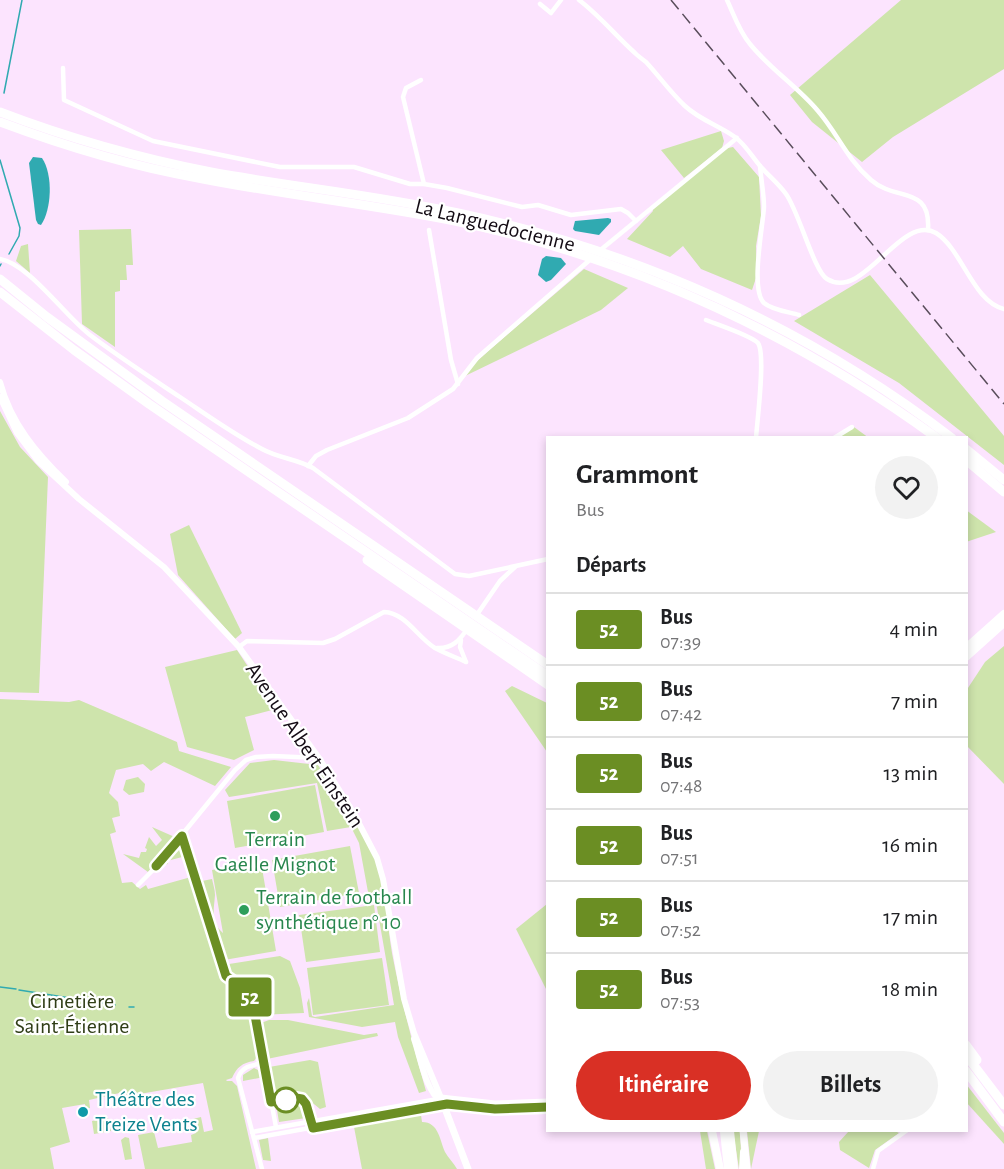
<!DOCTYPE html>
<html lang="fr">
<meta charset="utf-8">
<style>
body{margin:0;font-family:"Alegreya Sans",sans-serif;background:#f2f2f2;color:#202124;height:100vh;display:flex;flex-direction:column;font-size:22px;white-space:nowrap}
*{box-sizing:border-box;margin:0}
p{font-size:20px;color:#757577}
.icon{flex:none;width:33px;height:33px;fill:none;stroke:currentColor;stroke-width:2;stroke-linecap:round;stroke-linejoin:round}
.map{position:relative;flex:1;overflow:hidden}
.side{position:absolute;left:546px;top:436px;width:422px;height:696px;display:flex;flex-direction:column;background:#fff;border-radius:0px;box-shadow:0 3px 9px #0003}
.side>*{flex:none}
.badge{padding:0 12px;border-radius:4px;font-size:21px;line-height:39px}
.map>.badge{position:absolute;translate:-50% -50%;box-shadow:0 0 0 3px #fff}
h2{padding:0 30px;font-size:22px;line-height:54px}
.round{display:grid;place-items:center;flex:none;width:63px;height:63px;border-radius:32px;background:#f2f2f2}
.headline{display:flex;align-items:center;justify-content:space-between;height:102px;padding:0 30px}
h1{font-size:28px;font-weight:600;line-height:45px}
.cta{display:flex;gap:12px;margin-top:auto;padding:12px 30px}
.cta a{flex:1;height:69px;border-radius:36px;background:#d93025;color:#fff;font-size:24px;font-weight:600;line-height:69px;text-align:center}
.cta a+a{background:#f2f2f2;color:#202124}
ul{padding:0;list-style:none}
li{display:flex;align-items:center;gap:18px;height:72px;padding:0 30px;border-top:2px solid #e0e0e0}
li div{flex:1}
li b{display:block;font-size:22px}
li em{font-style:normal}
li .badge{min-width:66px;font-weight:700;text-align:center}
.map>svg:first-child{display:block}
</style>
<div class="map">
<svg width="1004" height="1169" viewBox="0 0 1004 1169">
<rect width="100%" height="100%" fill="#fce4fe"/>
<!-- green -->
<g fill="#cee4ac">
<path d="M901,0H1004V69L893,137L862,162L812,122L790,95Z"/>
<path d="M721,131L724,141L722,148L684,178L661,150Z"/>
<path d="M733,147L759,177L761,216L756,246L757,275L752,290L701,269L683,246L670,257L627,239L653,211L652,208L723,149Z"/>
<path d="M131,229L133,265H126L127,280H120V291L115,292V347L82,324L79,230Z"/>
<path d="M28,244L30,273L16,261L21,246Z"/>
<path d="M584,269L628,288L601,310L465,376L474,364L487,352Z"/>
<path d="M870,275L1004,436V465L899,383L794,321Z"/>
<path d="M0,411L20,447L48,477L39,693L0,692Z"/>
<path d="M854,427L869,438H837Z"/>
<path d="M966,510L996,532L966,542Z"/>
<path d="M189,525L242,633L235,639L178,575L170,534Z"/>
<path d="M1004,646V784L966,745V691L985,662Z"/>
<path d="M237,650L276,709L245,717L254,750L234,760L187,747L165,667Z"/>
<path d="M512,686L547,703V752L505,691Z"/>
<path d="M0,699L69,702L79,700L177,742L179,751L231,767L215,786L164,762L151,771L143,764L116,770L109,793L118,802L120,816L112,818L116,832L110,834L122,883L132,882L140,889L146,885L148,889L191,877L223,979C229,986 237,987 243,993C253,1002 256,1041 258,1055L254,1061C242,1063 237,1067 232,1078L226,1080L227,1081H232L237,1086L256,1169H145L138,1135L154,1132L158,1148L192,1142L191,1135L196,1133L193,1119L201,1117L204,1132L213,1130L203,1083L128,1096L124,1092L89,1100L90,1108L85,1109V1104L62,1108L70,1142L50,1148L54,1169H0Z"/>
<path d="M274,760L318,765C338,796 361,825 375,859C386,888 387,923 392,953C401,1000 413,1045 426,1091L419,1093L398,1037L395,1022L362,1027L309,1017L307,1003L309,998L312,1016L315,1017L394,1005L376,902L368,892L359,843L351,827L327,831L317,783L229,797L225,790L250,763Z"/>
<path d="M138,777L145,784L144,792L129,795L123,790L126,780Z"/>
<path d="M315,785L324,832L235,848L227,801Z"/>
<path d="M152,827L177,838L148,872L123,854L139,858L141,852H146L147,849L145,848L149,837L156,846L162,840Z"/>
<path d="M177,844L182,846L186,856L167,861L168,864L163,865L161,863Z"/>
<path d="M350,846L359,893L280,907L272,860Z"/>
<path d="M261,862L276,951L224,960L202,881L212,879C213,884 215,890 215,895C214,910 210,921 223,933L212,870Z"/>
<path d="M547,904V991L516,929Z"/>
<path d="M374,905L380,952L306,962L299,915Z"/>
<path d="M280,956L290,961L300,988L304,1013L258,1015L253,987L233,977L229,964Z"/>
<path d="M382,958L389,1005L313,1015L307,968Z"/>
<path d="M269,1020H288L364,1035L377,1033L378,1036L267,1059L261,1023Z"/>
<path d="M310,1060L318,1062L326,1107L320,1109L303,1095L274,1099L269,1067Z"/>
<path d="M254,1068L260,1071L264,1077L243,1081V1075Z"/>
<path d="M966,1084L1004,1133V1144L966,1102Z"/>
<path d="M296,1100L302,1103L306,1118L279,1122L276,1104Z"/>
<path d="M421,1115L422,1122C439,1122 440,1141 445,1152C448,1158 454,1163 457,1169H362L354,1127Z"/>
<path d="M108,1118L111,1131L94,1134L92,1121Z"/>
<path d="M700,1131H707L715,1169H706Z"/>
<path d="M733,1131H740L742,1169H739Z"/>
<path d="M747,1131H759L751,1169Z"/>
<path d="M849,1131H895L899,1133L875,1150L869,1168L840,1150L839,1142Z"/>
<path d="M125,1137L129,1138L132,1159L125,1160L121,1140Z"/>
<path d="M268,1138L271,1161L263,1160L259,1140Z"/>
</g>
<!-- water -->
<g fill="#30aab1">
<path d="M33,157L42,158C53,174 52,209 41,225L38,224L36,220L29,163Z"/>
<path d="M608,218L611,219V222L599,235L575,231L573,229L575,221Z"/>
<path d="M546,256L561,258L566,264L551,280L546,282L538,275L542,259Z"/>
</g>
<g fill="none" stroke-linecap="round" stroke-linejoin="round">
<!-- stream -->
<g stroke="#30aab1" stroke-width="1.5">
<path d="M4,93L22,0"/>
<path d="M0,160L20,228L19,236L9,254"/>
<path d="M0,266L1,264"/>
<path d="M0,987L16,989"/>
<path d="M19,990L115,1005"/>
<path d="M129,1007H134"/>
</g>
<!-- minor -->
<g stroke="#fff" stroke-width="4.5">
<path d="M579,0C600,16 616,36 635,53C638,56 642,59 646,62C659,76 670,92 685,106C700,120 718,125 735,137C746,145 752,157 761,167C769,176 779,184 786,194C799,212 814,271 827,279C864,302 900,213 936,233C962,249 973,302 1004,309"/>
<path d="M727,0C734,15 739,31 750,44C770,69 798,87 818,111C838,134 846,158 871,180C896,202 931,185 928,230"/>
<path d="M540,4L551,13L561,0"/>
<path d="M63,68L64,100L153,141L280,167H354L410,184H424L447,188L522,207L538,205L571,215L621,209L628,213L636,221"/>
<path d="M421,80L406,88L403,97L424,184"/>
<path d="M760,166C761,179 764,194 764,207C763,226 750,290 764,303C772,310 789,312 799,315"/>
<path d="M429,230L451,360L458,384"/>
<path d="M598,252L737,138"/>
<path d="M0,259C29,264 65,316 90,335C119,357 150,377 180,397C207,415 233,434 262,449C278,458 297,459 313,468L455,574L469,576L548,559"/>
<path d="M706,320C716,324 752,336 758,343C766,354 757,422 756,438"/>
<path d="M834,438L852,427"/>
<path d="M308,466L316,456L327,450L408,418L453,389L477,358L592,258"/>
<path d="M476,616L500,581L515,567"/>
<path d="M461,640L460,647L466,662"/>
<path d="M239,647L247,641L323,643L335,639L384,612C406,613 417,637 435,648C444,653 455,657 466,662"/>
<path d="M437,648C452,649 460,640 468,628"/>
<path d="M182,836L226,976L246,990L252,998L276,1127"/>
<path d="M138,885L153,870L235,770L246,760L256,757L273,756L319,758"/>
<path d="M252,1132L438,1099"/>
<path d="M254,1138L443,1104"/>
<path d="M262,1169L238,1078C242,1066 252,1065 264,1063"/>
<path d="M873,1169L878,1151L906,1131"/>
</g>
<!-- tertiary -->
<g stroke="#fff" stroke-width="6">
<path d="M0,382C11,423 36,453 66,482"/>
<path d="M0,397L17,433L38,461L79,499L164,567L239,647L319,758L353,812L377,858L383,879L404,999L414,1033L441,1098"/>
<path d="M414,1039C421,1059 425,1090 442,1103"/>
</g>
<!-- secondary -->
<g stroke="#fff" stroke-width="7">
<path d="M443,1104L495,1109L548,1107"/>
<path d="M743,1131L747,1169"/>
<path d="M468,1169L441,1098L495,1104L548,1102"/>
</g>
<!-- primary -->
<g stroke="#fff" stroke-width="8">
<path d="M712,1131L720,1169"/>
<path d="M743,1169L744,1152"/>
</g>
<!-- trunk -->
<g stroke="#fff" stroke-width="8">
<path d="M966,648L1004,614"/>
<path d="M966,657L1004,623"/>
<path d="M724,1131L728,1169"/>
<path d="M730,1131L734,1169"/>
</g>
<!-- motorway -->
<g stroke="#fff" stroke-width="9">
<path d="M0,112C68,138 139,158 211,172C293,187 377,195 458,213C637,251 807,327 952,438"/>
<path d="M0,122C64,146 130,166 198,178C283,195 370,204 455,221C630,258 793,333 937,438"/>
<path d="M0,279L47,317L162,401L548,665"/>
<path d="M0,292L74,350L149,404L548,676"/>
<path d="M966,449L1004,480"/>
<path d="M966,460L1004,492"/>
<path d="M367,560L548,685"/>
<path d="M966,646L969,645"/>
<path d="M966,1045L977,1060"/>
<path d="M966,1055L1004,1105"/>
<path d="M966,1071L1004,1122"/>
</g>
<!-- rail -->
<path stroke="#594d5b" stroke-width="1.5" stroke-dasharray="12 6" stroke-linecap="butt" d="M671,0L1004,404"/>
</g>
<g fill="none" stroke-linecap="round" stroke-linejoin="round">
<defs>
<path id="line" d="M156,866L182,836L226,976L246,990L252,999L271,1102L296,1098L302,1099L306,1104L313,1128L447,1104L495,1109L548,1107"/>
</defs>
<!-- line casing -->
<use href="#line" stroke="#fff" stroke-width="14"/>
<!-- line -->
<use href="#line" stroke="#6b8e23" stroke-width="9"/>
</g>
<!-- markers -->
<g fill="#2e9e5b" stroke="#fff" stroke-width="2">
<circle cx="275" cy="816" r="6"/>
<circle cx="244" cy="910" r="6"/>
</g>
<circle fill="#fff" stroke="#6b8e23" stroke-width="3" cx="286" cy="1100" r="12"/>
<circle fill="#0f9aa8" stroke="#fff" stroke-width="2" cx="83" cy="1112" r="6"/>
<g text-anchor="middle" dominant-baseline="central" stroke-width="4.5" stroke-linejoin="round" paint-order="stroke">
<!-- street labels -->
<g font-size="22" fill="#130b14" stroke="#fff">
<text transform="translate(495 225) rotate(14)">La Languedocienne</text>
<text transform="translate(305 745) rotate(56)">Avenue Albert Einstein</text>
</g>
<!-- leisure labels -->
<g font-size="22" fill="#27864d" stroke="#fff">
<text x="275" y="839">Terrain<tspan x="275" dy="25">Gaëlle Mignot</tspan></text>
<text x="256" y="897" text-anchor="start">Terrain de football<tspan x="256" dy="25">synthétique n° 10</tspan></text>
</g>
<!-- park labels -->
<g font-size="22" fill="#2f3d16" stroke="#fff">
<text x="72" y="1001">Cimetière<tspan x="72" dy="25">Saint-Étienne</tspan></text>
</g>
<!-- culture labels -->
<g font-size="22" fill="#0d838f" stroke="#fff" text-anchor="start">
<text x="95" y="1099">Théâtre des<tspan x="95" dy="25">Treize Vents</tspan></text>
</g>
</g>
</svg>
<b class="badge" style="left:250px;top:997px;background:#6b8e23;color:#fff">52</b>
<section class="side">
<div class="headline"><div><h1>Grammont</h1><p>Bus</p></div><a class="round"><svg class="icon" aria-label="heart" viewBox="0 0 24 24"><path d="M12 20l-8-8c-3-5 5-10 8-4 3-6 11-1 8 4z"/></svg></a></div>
<h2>Départs</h2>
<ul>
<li><span class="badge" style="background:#6b8e23;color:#fff">52</span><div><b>Bus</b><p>07:39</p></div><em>4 min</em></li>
<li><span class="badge" style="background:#6b8e23;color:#fff">52</span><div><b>Bus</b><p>07:42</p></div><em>7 min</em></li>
<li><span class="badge" style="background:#6b8e23;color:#fff">52</span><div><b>Bus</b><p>07:48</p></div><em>13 min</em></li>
<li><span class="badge" style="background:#6b8e23;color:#fff">52</span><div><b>Bus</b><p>07:51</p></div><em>16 min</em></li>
<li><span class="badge" style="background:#6b8e23;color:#fff">52</span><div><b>Bus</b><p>07:52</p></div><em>17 min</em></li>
<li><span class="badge" style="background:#6b8e23;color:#fff">52</span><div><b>Bus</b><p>07:53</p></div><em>18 min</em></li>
</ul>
<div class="cta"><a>Itinéraire</a><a>Billets</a></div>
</section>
</div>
